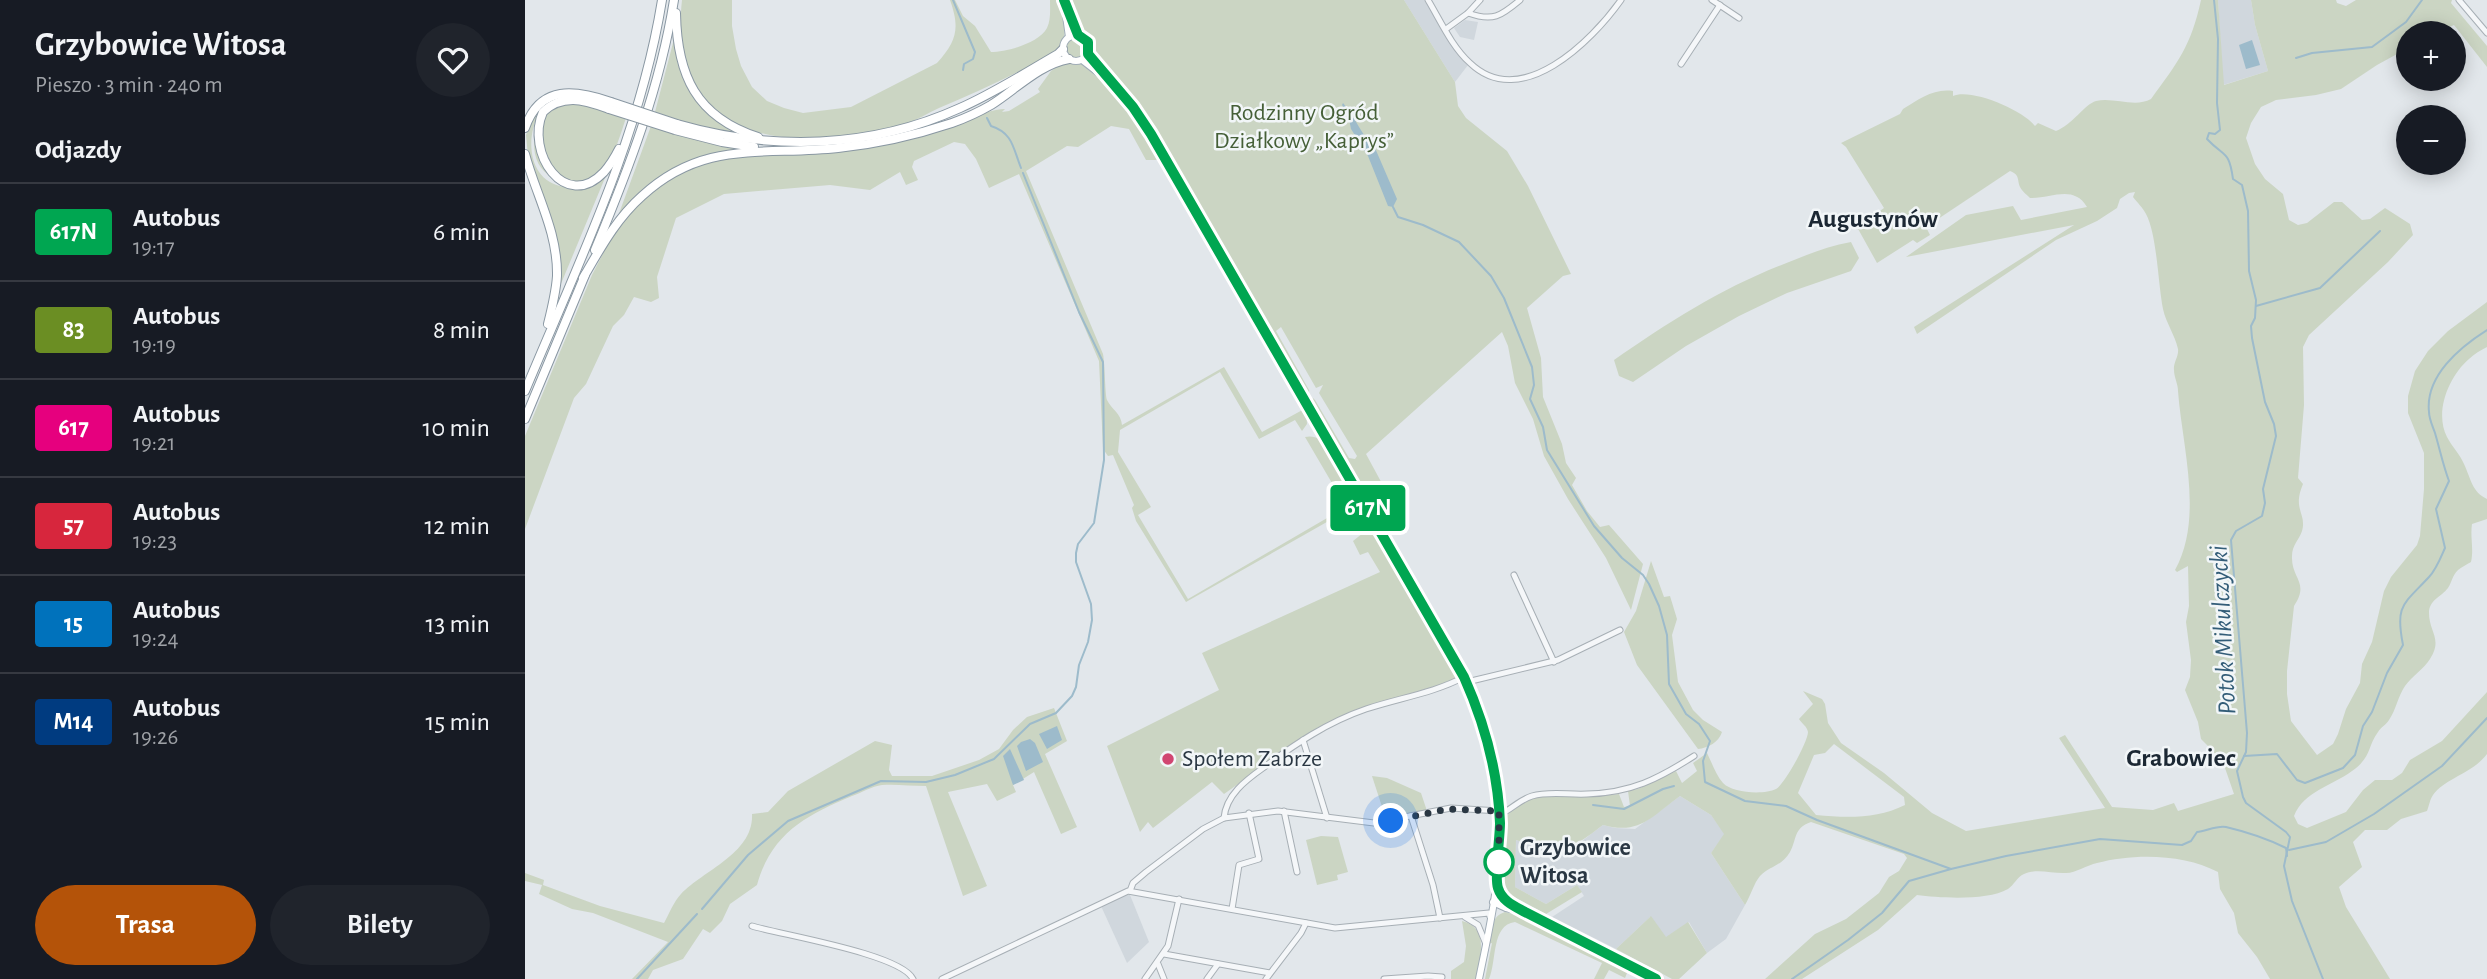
<!DOCTYPE html>
<html lang="pl">
<meta charset="utf-8">
<style>
body{margin:0;font-family:"Alegreya Sans",sans-serif;background:#20242c;color:#f1f3f6;height:100vh;display:flex;flex-direction:column;font-size:26px;white-space:nowrap}
*{box-sizing:border-box;margin:0}
p{font-size:23px;color:#9ea1a6}
.icon{flex:none;width:38px;height:38px;fill:none;stroke:currentColor;stroke-width:2;stroke-linecap:round;stroke-linejoin:round}
.map{position:relative;flex:1;overflow:hidden}
.panel{display:flex;flex-direction:column;background:#171b24;width:525px}
.panel>*{flex:none}
.badge{padding:0 14px;border-radius:5px;font-size:24px;line-height:46px}
.tools{position:absolute;left:1871px;top:21px;display:grid;gap:14px}
.tools a{display:grid;place-items:center;width:70px;height:70px;border-radius:50%;background:#171b24;box-shadow:0 4px 18px #0003;font-size:35px}
.you{position:absolute;width:35px;height:35px;margin:-18px;border:5px solid #fff;border-radius:50%;background:#1a73e8;box-shadow:0 0 0 10px #1a73e833}
.map>.badge{position:absolute;translate:-50% -50%;box-shadow:0 0 0 4px #fff}
h2{padding:0 35px;font-size:26px;line-height:63px}
.round{display:grid;place-items:center;flex:none;width:74px;height:74px;border-radius:37px;background:#20242c}
.head{display:flex;align-items:center;justify-content:space-between;height:119px;padding:0 35px}
h1{font-size:33px;font-weight:700;line-height:52px}
.primary-button{display:flex;gap:14px;margin-top:auto;padding:14px 35px}
.primary-button a{flex:1;height:80px;border-radius:42px;background:#b45309;color:#fff;font-size:28px;font-weight:700;line-height:80px;text-align:center}
.primary-button a+a{background:#20242c;color:#f1f3f6}
ul{padding:0;list-style:none}
li{display:flex;align-items:center;gap:21px;height:98px;padding:0 35px;border-top:2px solid #363941}
li div{flex:1}
li b{display:block;font-size:26px}
li em{font-style:normal}
li .badge{min-width:77px;font-weight:700;text-align:center}
main{display:flex;flex:1;min-height:0}
.map>svg:first-child{display:block}
</style>
<main>
<section class="panel">
<div class="head"><div><h1>Grzybowice Witosa</h1><p>Pieszo · 3 min · 240 m</p></div><a class="round"><svg class="icon" aria-label="heart" viewBox="0 0 24 24"><path d="M12 20l-8-8c-3-5 5-10 8-4 3-6 11-1 8 4z"/></svg></a></div>
<h2>Odjazdy</h2>
<ul>
<li><span class="badge" style="background:#00a651;color:#fff">617N</span><div><b>Autobus</b><p>19:17</p></div><em>6 min</em></li>
<li><span class="badge" style="background:#6b8e23;color:#fff">83</span><div><b>Autobus</b><p>19:19</p></div><em>8 min</em></li>
<li><span class="badge" style="background:#e6007e;color:#fff">617</span><div><b>Autobus</b><p>19:21</p></div><em>10 min</em></li>
<li><span class="badge" style="background:#d7263d;color:#fff">57</span><div><b>Autobus</b><p>19:23</p></div><em>12 min</em></li>
<li><span class="badge" style="background:#0072bc;color:#fff">15</span><div><b>Autobus</b><p>19:24</p></div><em>13 min</em></li>
<li><span class="badge" style="background:#003b80;color:#fff">M14</span><div><b>Autobus</b><p>19:26</p></div><em>15 min</em></li>
</ul>
<div class="primary-button"><a>Trasa</a><a>Bilety</a></div>
</section>
<div class="map">
<svg width="1962" height="979" viewBox="0 0 1962 979">
<rect width="100%" height="100%" fill="#e2e7eb"/>
<!-- built -->
<g fill="#d0d7dd">
<path d="M879,0H899L943,65L930,82Z"/>
<path d="M1693,0H1726L1730,25L1743,71L1698,85Z"/>
<path d="M940,20L953,22L949,40L935,37L929,28Z"/>
<path d="M1155,796L1186,815L1200,834L1186,853L1220,905L1201,939L1182,953L1164,922L1141,938L1125,917L1091,949L1027,917L1059,896L1052,885L1021,904L990,887L991,840L1020,850L1049,847L1078,825L1090,828L1110,829Z"/>
<path d="M598,895H605L624,942L602,963L576,906Z"/>
</g>
<!-- green -->
<g fill="#cbd5c3" fill-rule="evenodd">
<path d="M157,0H207V26L211,49L216,66L227,87L242,101L259,108L278,113L326,107L412,63C432,41 435,28 425,0H430L438,16L450,26L466,52C482,52 514,43 522,28C526,20 525,9 525,0H533C537,20 546,35 532,52H529L530,54C491,73 453,92 414,108C403,113 392,120 380,124C272,155 141,147 157,0Z"/>
<path d="M543,0H879L930,82L933,106L941,118L982,151L1003,186L1046,274L1038,276L1002,308L1016,358L1018,397L1037,444L1041,463L1051,478L1047,485L1062,511L1075,527L1084,525L1118,564L1106,610L1081,558L1043,499L1019,456L1008,419L990,383L983,346L977,332L841,454L867,502L855,517L918,627L943,678L786,403L788,398L790,400L824,458L830,459L832,456L794,393L798,385L791,388L756,327L751,331L784,390V394H782L769,376L622,120L567,55C567,37 566,42 555,32C548,26 546,8 543,0Z"/>
<path d="M1676,0H1693L1699,85L1743,71L1730,25L1726,0H1811L1812,3L1821,6L1831,0H1927L1926,3L1962,46V67L1929,25L1910,33H1883V48L1852,65L1816,89L1791,95L1751,100L1736,107L1726,123L1721,138L1730,164L1740,179L1758,194L1764,220L1773,225L1782,223L1809,202H1817L1837,220L1845,219L1860,208L1885,224L1888,235L1863,262L1784,335L1778,347L1779,405L1773,478L1778,484C1767,510 1782,513 1777,531C1774,540 1767,545 1767,556C1766,579 1785,582 1769,606L1762,671V694L1766,721L1792,755L1808,744L1813,734L1821,709L1835,683L1837,664L1847,642L1859,591L1866,577L1892,545L1895,536L1899,489V453L1883,413V396L1890,371L1903,351L1923,331L1962,302V347C1956,350 1949,354 1944,359C1924,376 1909,412 1922,437C1927,447 1935,454 1939,464C1946,479 1947,492 1962,499V519L1947,524C1945,537 1949,549 1946,562C1942,564 1937,567 1933,570C1927,576 1927,582 1923,588C1916,597 1904,600 1904,613C1904,632 1918,639 1905,659C1899,669 1887,676 1880,686C1873,696 1871,710 1864,720C1861,725 1856,727 1853,732C1842,747 1847,757 1827,771C1807,786 1779,791 1769,816L1773,824L1782,828L1821,812L1838,790L1850,780H1867L1877,773L1885,760L1917,741L1962,692V754C1947,774 1920,778 1908,795C1905,799 1904,806 1902,811L1876,819L1862,830H1840L1828,842L1837,867L1814,887L1821,907L1865,979H1745L1732,957L1713,933L1709,913L1695,889L1693,872C1660,854 1609,853 1572,863C1562,865 1551,873 1541,873C1528,874 1512,868 1499,874C1492,877 1489,885 1483,889C1462,901 1415,898 1392,895L1353,930L1277,979H1240L1290,934L1321,919L1354,893L1364,877L1374,871L1382,858L1379,854L1286,822C1268,828 1272,840 1265,852C1257,866 1245,866 1235,876C1229,883 1225,897 1220,905L1186,853L1199,834L1186,815L1155,796C1126,817 1115,835 1078,825C1040,854 1037,855 991,840L990,887L1021,904L1052,885L1057,892L1021,914L978,891L976,885C986,864 979,841 979,819C986,811 995,802 1005,799C1028,791 1068,797 1094,794L1099,807L1105,806L1103,791L1113,789L1151,771L1157,783L1172,771L1168,763L1182,753C1187,763 1191,775 1198,783C1207,793 1239,795 1251,789C1259,785 1283,742 1283,732C1282,726 1277,724 1274,719L1288,704L1278,691L1297,699L1300,704L1303,723L1316,743L1359,773L1407,813L1441,831L1580,808L1534,738L1540,735L1587,807L1628,810L1649,803L1653,811L1709,794L1700,768L1688,751L1676,739L1673,722L1660,690L1665,677L1666,660L1661,622L1664,606L1663,566L1652,572L1650,570C1679,518 1657,446 1653,391C1653,384 1649,377 1649,370C1648,363 1654,356 1653,349C1650,335 1641,323 1638,309C1633,284 1632,234 1621,214C1618,208 1612,202 1608,197L1610,192L1604,193L1595,199L1592,208L1572,221L1531,240L1392,334L1389,327L1549,225L1381,257L1441,215L1488,206L1496,220L1562,207C1548,184 1526,199 1505,198C1502,195 1497,191 1495,187C1492,179 1495,175 1485,171L1401,227L1405,235L1392,243L1388,240L1352,263L1332,227L1359,208L1321,147L1316,143L1375,114L1378,109C1394,99 1409,88 1428,91V96C1446,88 1498,110 1510,126L1513,123L1531,131C1547,125 1560,104 1571,101C1589,97 1610,108 1626,99C1653,62 1666,46 1676,0ZM1309,744L1379,797L1380,805C1352,819 1322,818 1291,815L1273,793L1289,755L1300,753Z"/>
<circle cx="551" cy="48" r="11"/>
<path d="M149,39L153,65L167,94L216,135L169,125L130,112Z"/>
<path d="M540,62L558,64L594,97L611,117L636,160H621L604,129L586,126L553,147L542,146L501,171L578,354C580,364 580,395 582,400C587,410 596,413 597,425L699,367L737,432L781,408L782,424L777,431L770,420L734,439L695,372L595,430L593,452L626,507L613,515L663,599L821,507L780,437C790,435 796,439 802,447L868,559L869,569L873,565L935,676L914,685L843,706L792,728L699,794L687,782L628,828L623,822L615,832L582,746L694,690L677,653L855,572L843,552L835,555L828,541L838,533L823,510L661,602L611,521L607,508L609,505L588,455L583,456L578,449L574,361L494,174L464,188L451,159L440,144L429,142L389,161L387,167L393,180L381,185L375,172L345,190L305,185L199,194L151,218L132,277L134,298L126,302L109,297L99,315L88,326L61,384L49,398L0,529V436L67,275L87,236L104,213L133,186L178,162L199,157L280,154L431,125C452,120 457,110 480,109L477,112L484,111L515,92L513,89L526,71Z"/>
<path d="M55,98L14,113C0,139 3,182 40,187C53,188 70,178 82,173L33,291L35,270L3,156L1,135L10,113L25,100Z"/>
<path d="M57,103L101,118C95,135 91,153 79,168C71,178 58,183 46,181C41,180 34,180 29,178C0,165 5,121 30,107C37,102 48,104 57,103Z"/>
<path d="M126,126L214,148L165,162L92,219Z"/>
<path d="M1326,242L1334,258L1326,271L1262,293L1214,316L1161,346L1108,382L1094,376L1089,360C1144,322 1197,288 1259,264C1281,255 1303,246 1326,242Z"/>
<path d="M1126,561L1139,597L1145,596L1152,619L1147,635L1153,682L1168,710L1178,720L1197,732C1194,742 1183,748 1173,749L1112,665L1099,632L1111,611Z"/>
<path d="M529,708L542,741L520,754L552,827L536,834L509,772L488,785L491,792L472,801L462,784L423,792L462,886L438,896L401,786C386,786 371,784 357,785C347,786 336,793 327,796C281,815 246,834 232,885L205,904L197,921L185,933L178,929L158,959L128,970L123,979H107L143,942L68,913L47,909L14,894L17,885L0,881V873L19,880L18,885L75,906L139,923C144,914 149,901 156,894C179,870 229,853 227,814L243,812L263,791L350,741L367,745L364,770L367,776H407L454,760L474,749L488,730L502,717Z"/>
<path d="M847,776L862,778L896,793L902,811L861,819Z"/>
<path d="M796,836L813,837L823,872L812,875L813,880L792,885L781,840Z"/>
<path d="M980,912L1005,918L1102,967L1104,971L1006,921L1102,973L1100,978L1084,970L1079,979H1069L1077,963L990,922C966,925 972,961 964,979H960L967,943L963,944C966,931 966,916 980,912Z"/>
<path d="M1126,916L1141,937L1163,922L1182,953L1154,979H1147L1091,949Z"/>
<path d="M937,921C965,927 955,959 951,979H926V971L939,962L941,946Z"/>
</g>
<!-- water -->
<g fill="#9dbbcb">
<path d="M1727,40L1735,65L1721,69L1714,45Z"/>
<path d="M818,103C830,116 837,137 850,148L872,199L868,207L863,206L843,156L826,129L823,114L817,105Z"/>
<path d="M532,726L537,740L522,749L514,734Z"/>
<path d="M505,739L510,743L518,762L501,771L492,746L496,742Z"/>
<path d="M485,749L499,780L488,785L478,756Z"/>
</g>
<g fill="none" stroke-linecap="round" stroke-linejoin="round">
<!-- stream -->
<g stroke="#9dbbcb" stroke-width="2">
<path d="M428,0L450,52L448,59L439,64L438,70"/>
<path d="M1689,0L1693,39L1692,103L1695,130L1690,134L1684,133L1682,139C1700,158 1704,150 1708,179L1717,185L1723,211L1724,271L1731,300L1730,318L1726,326L1727,338L1740,402L1749,424L1751,436L1738,489L1740,503L1737,516L1711,531L1706,540L1722,733L1721,752L1712,771L1718,797L1721,803L1761,832L1765,837L1759,866L1767,901L1798,979"/>
<path d="M1771,58L1787,53L1847,47L1881,22L1897,0"/>
<path d="M462,118L466,126C488,133 488,148 496,168"/>
<path d="M868,207L873,217L898,225L934,242L966,276L979,298L1007,367L1009,385L1005,399L1018,427L1022,450L1069,526L1097,558L1118,575L1124,584L1134,606L1142,635L1144,684L1161,714L1174,724L1185,741L1178,761L1180,782L1220,801L1261,806L1292,820L1426,869L1481,856L1575,839L1657,845L1666,841L1672,832C1681,831 1693,825 1701,827C1718,831 1743,839 1761,848L1762,856"/>
<path d="M1731,306L1795,288L1855,231"/>
<path d="M1719,756L1752,754L1772,780L1780,783L1818,768L1830,755L1838,726L1847,712L1862,673L1878,645C1870,605 1878,605 1904,577C1911,570 1916,557 1920,548L1911,509L1924,481C1918,465 1915,450 1910,433C1908,427 1904,419 1904,412C1900,376 1935,347 1962,330"/>
<path d="M1068,805L1099,809L1138,789L1149,786"/>
<path d="M1764,850L1801,842L1849,814L1917,766L1962,718"/>
<path d="M177,909L223,855L263,821L356,781L401,782L430,775L469,759L505,724L531,713L547,696L551,687L554,665L563,642L567,620L566,604L551,562V553L553,544L569,523L579,460L578,362L554,312L498,173"/>
<path d="M112,979L172,914"/>
<path d="M1267,979L1323,940L1357,913L1384,881L1426,869"/>
</g>
<defs>
<g id="minor">
<path d="M903,0C915,20 927,47 945,63C996,112 1067,41 1096,0"/>
<path d="M1187,0L1214,18"/>
<path d="M1934,0L1962,33"/>
<path d="M943,13C968,22 976,16 995,0"/>
<path d="M921,29L943,13L955,0"/>
<path d="M1156,64L1195,5"/>
<path d="M989,575L1029,662"/>
<path d="M942,682L1033,660L1095,630"/>
<path d="M778,740L802,818"/>
<path d="M759,811L772,872"/>
<path d="M974,815C986,810 994,800 1007,796C1024,791 1044,795 1062,794C1106,793 1133,779 1169,756"/>
<path d="M886,816L908,885L915,918"/>
<path d="M699,818C701,795 721,780 738,768C770,744 803,722 841,709C874,698 909,693 939,677"/>
<path d="M605,891L608,883L621,872L678,829L699,818L753,811L849,823L926,808L974,811"/>
<path d="M707,909L714,865L734,859L724,813"/>
<path d="M940,917L953,925L961,944"/>
<path d="M227,926C257,935 376,954 388,979"/>
<path d="M639,954L745,973"/>
<path d="M633,964L639,979"/>
<path d="M417,979L603,891L810,928L964,913L965,917"/>
<path d="M620,979L643,946L654,899"/>
<path d="M682,979L693,964"/>
<path d="M741,979L776,933L781,923"/>
<path d="M859,979L903,976L917,977"/>
</g>
<g id="major">
<path d="M539,0L553,35"/>
<path d="M540,9L544,37"/>
<circle cx="551" cy="48" r="13"/>
<path d="M563,54L608,107L626,134L920,640C955,704 978,773 975,846C973,891 963,935 954,979"/>
<path d="M557,60L575,74"/>
<path d="M972,885L977,897L986,905L1131,979"/>
<path d="M968,902L981,908L995,911"/>
</g>
<g id="highway">
<path d="M151,13C152,75 171,117 233,137"/>
<path d="M84,109C73,105 60,100 48,100C36,100 26,104 18,112C0,152 40,213 79,172C85,165 90,157 94,149"/>
<path d="M152,124C246,151 345,149 435,108C469,93 500,73 533,54L538,49"/>
<path d="M0,128C15,84 51,90 86,102"/>
<path d="M150,130L197,142L229,147"/>
<path d="M0,154C11,195 33,232 32,276C31,292 27,308 23,324"/>
<path d="M70,250C104,168 135,88 149,0"/>
<path d="M58,278C75,249 91,219 117,196C179,139 238,156 313,148C352,144 391,135 427,123C441,118 454,112 466,105C490,90 515,64 544,59"/>
<path d="M0,391C53,264 115,137 137,0"/>
<path d="M0,419L60,275"/>
</g>
</defs>
<!-- minor casing -->
<use href="#minor" stroke="#a7afb5" stroke-width="7"/>
<!-- major casing -->
<use href="#major" stroke="#a1adb7" stroke-width="8"/>
<!-- highway casing -->
<use href="#highway" stroke="#8997a2" stroke-width="10"/>
<!-- minor -->
<use href="#minor" stroke="#f5f7f9" stroke-width="5"/>
<!-- major -->
<use href="#major" stroke="#fff" stroke-width="6"/>
<!-- highway -->
<use href="#highway" stroke="#fff" stroke-width="8"/>
<defs>
<g id="highway-bridge">
<path d="M86,102L152,124"/>
<path d="M84,109L150,130"/>
</g>
</defs>
<!-- highway-bridge casing -->
<use href="#highway-bridge" stroke="#8997a2" stroke-width="10" stroke-linecap="butt"/>
<!-- highway-bridge -->
<use href="#highway-bridge" stroke="#fff" stroke-width="8"/>
</g>
<g fill="none" stroke-linecap="round" stroke-linejoin="round">
<defs>
<path id="line" d="M539,0L553,35L563,42V54L608,107L626,134L939,677C960,724 973,772 975,823C975,839 969,876 973,888C977,901 989,906 1000,912L1131,979"/>
</defs>
<!-- line casing -->
<use href="#line" stroke="#fff" stroke-width="16"/>
<!-- line -->
<use href="#line" stroke="#00a651" stroke-width="10"/>
<!-- walk -->
<path stroke="#2a3743" stroke-width="7" stroke-dasharray="0 12.6" d="M866,821L923,809L974,811V862"/>
</g>
<!-- markers -->
<circle fill="#d14671" stroke="#f2f6f8" stroke-width="2.5" cx="643" cy="759" r="7"/>
<circle fill="#fff" stroke="#00a651" stroke-width="3.5" cx="974" cy="862" r="14"/>
<g text-anchor="middle" dominant-baseline="central" stroke-width="5" stroke-linejoin="round" paint-order="stroke">
<!-- park labels -->
<g font-size="24" fill="#455f37" stroke="#f2f6f8">
<text x="779" y="113">Rodzinny Ogród<tspan x="779" dy="28">Działkowy „Kaprys”</tspan></text>
</g>
<!-- poi labels -->
<g font-size="24" fill="#2a3743" stroke="#f2f6f8" text-anchor="start">
<text x="657" y="759">Społem Zabrze</text>
</g>
<!-- stop labels -->
<g font-size="24" font-weight="bold" fill="#2a3743" stroke="#f2f6f8" text-anchor="start">
<text x="995" y="848">Grzybowice<tspan x="995" dy="28">Witosa</tspan></text>
</g>
<!-- neighbourhood labels -->
<g font-size="26" font-weight="bold" fill="#1c2834" stroke="#f2f6f8">
<text x="1348" y="219">Augustynów</text>
<text x="1656" y="758">Grabowiec</text>
</g>
<!-- water labels -->
<g font-size="26" font-style="italic" fill="#335d78" stroke="#f2f6f8">
<text transform="translate(1698 630) rotate(-93)">Potok Mikulczycki</text>
</g>
</g>
</svg>
<div class="tools">
<a>+</a>
<a>−</a>
</div>
<div class="you" style="left:866px;top:821px"></div>
<b class="badge" style="left:843px;top:508px;background:#00a651;color:#fff">617N</b>
</div>
</main>
